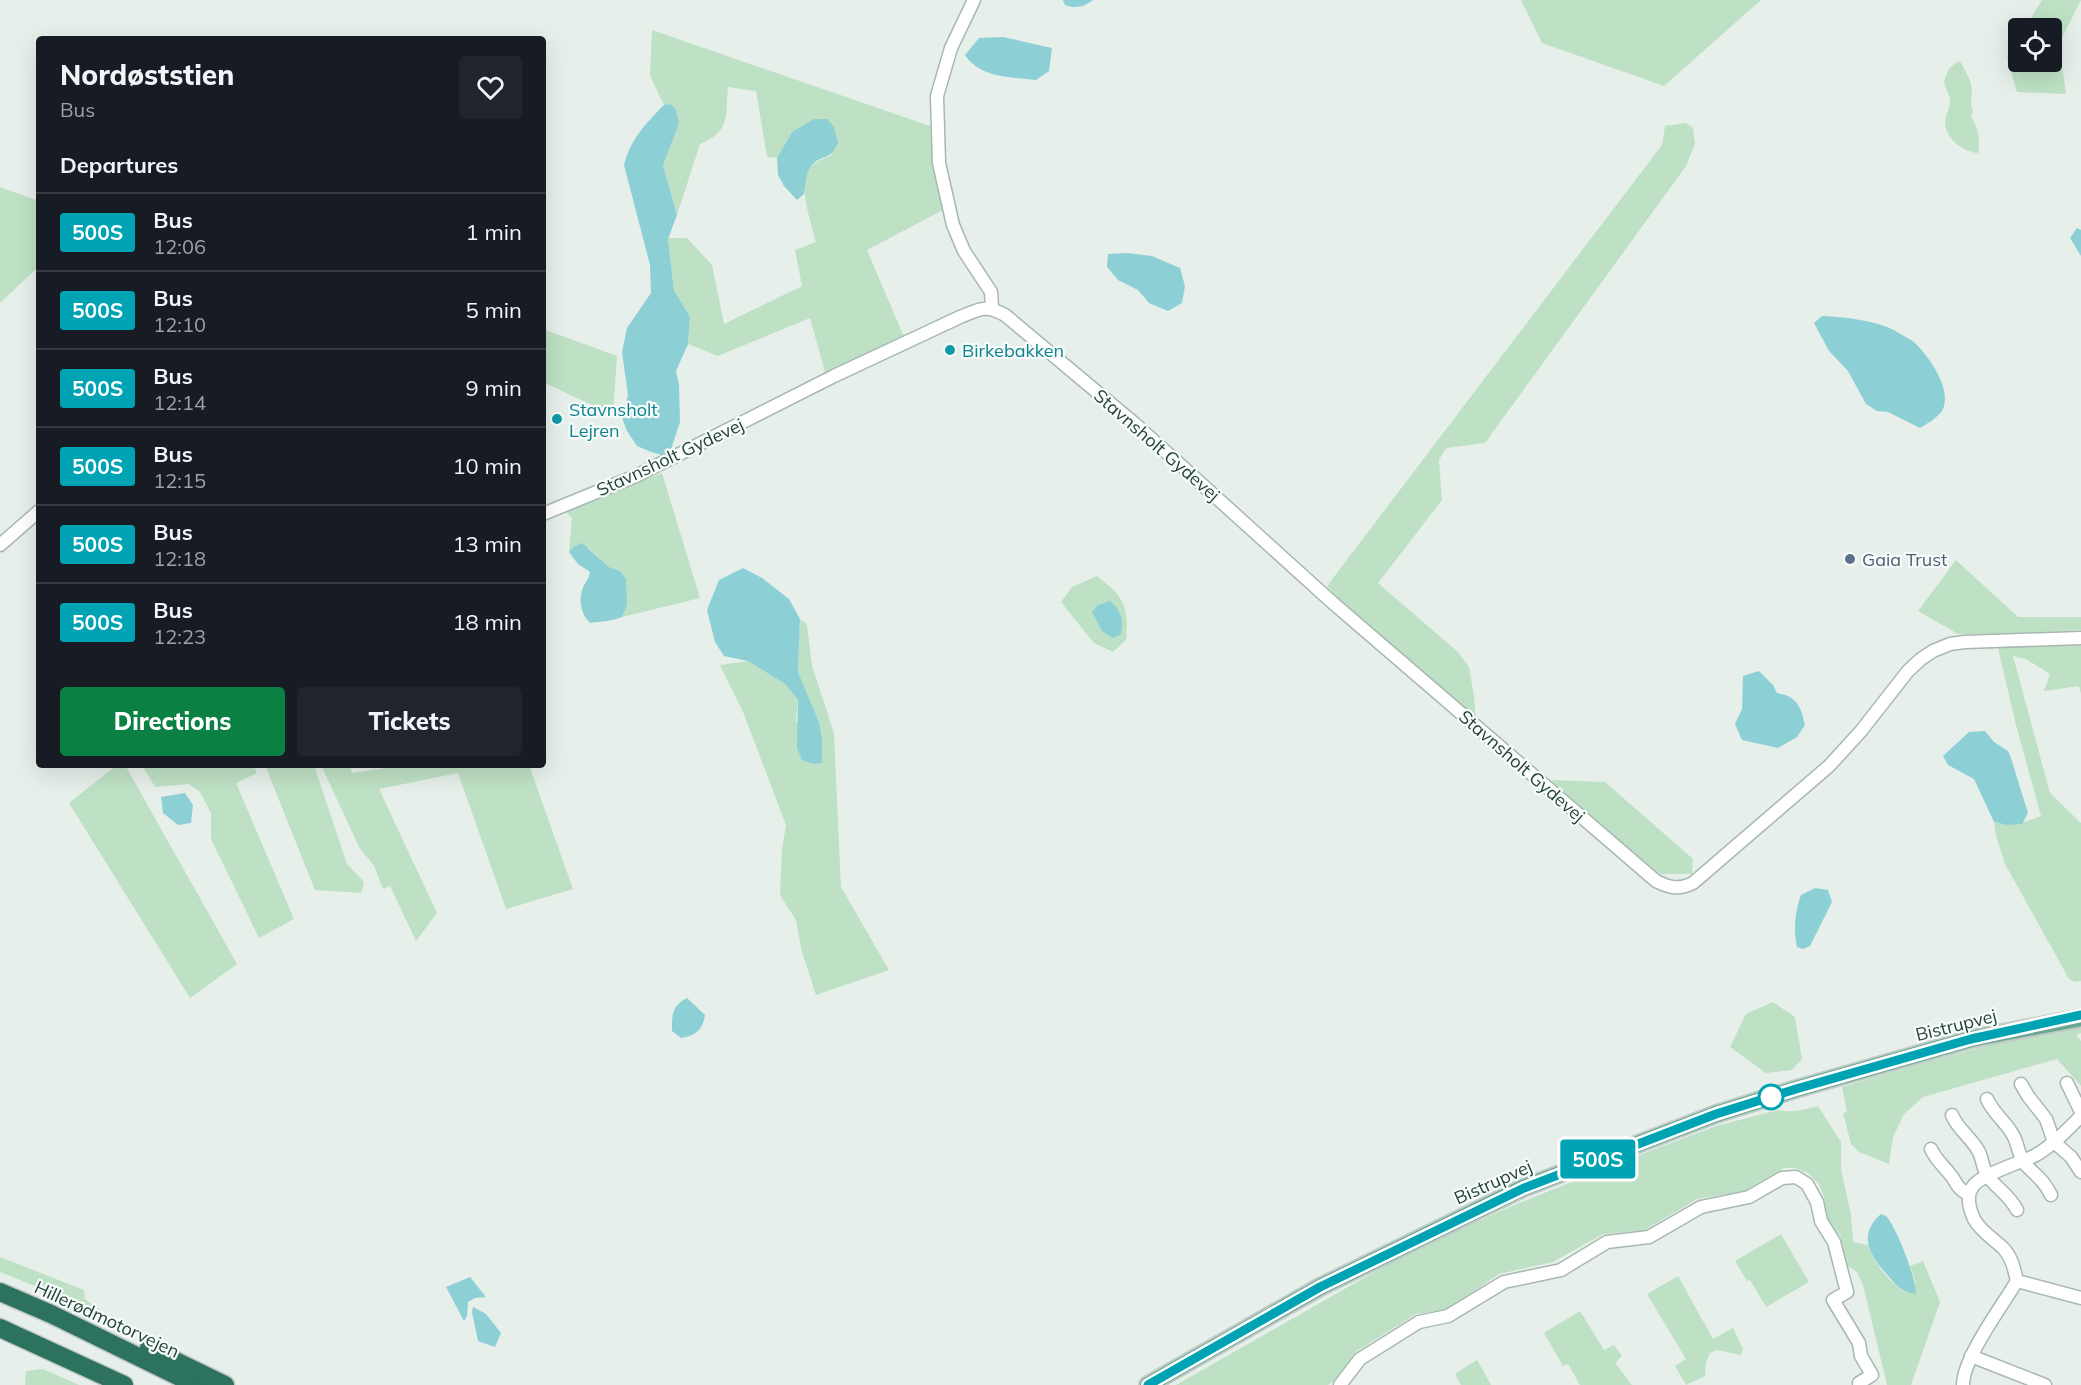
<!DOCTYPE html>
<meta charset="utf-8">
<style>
body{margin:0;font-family:Mulish,sans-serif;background:#20242c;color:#f1f3f6;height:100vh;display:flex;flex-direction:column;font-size:22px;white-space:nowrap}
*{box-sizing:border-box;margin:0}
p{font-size:20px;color:#9ea1a6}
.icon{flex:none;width:33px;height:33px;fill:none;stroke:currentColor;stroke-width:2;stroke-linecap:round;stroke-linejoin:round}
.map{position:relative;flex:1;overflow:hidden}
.side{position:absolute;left:36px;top:36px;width:510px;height:732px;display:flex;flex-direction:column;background:#171b24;border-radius:6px;box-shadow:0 6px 24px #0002}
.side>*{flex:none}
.badge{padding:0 12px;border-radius:4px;font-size:21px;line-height:39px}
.tools{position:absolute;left:2008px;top:18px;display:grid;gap:12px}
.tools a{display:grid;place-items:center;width:54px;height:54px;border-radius:6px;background:#171b24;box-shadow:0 6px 24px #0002;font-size:30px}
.map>.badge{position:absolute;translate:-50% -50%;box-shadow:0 0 0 3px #fff}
h2{padding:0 24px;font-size:22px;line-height:54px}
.round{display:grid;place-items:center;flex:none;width:63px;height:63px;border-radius:6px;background:#20242c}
.overview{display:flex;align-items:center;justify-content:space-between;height:102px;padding:0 24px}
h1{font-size:28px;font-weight:800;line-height:45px}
.cta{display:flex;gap:12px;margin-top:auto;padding:12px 24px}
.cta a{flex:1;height:69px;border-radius:6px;background:#0b8043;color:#fff;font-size:24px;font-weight:800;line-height:69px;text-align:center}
.cta a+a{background:#20242c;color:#f1f3f6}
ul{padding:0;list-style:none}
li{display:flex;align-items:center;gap:18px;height:78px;padding:0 24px;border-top:2px solid #363941}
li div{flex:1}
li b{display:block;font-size:22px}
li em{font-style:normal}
li .badge{min-width:66px;font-weight:700;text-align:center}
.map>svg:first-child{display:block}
</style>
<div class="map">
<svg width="2081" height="1385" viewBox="0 0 2081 1385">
<rect width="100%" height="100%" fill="#e6efea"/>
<!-- green -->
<g fill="#bee1c5">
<path d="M1521,0H1761L1664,86L1542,43Z"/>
<path d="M2042,0H2081L2059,44L2066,94L2017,92L2007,58L2019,38V62H2052V28H2025Z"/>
<path d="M652,30L930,126L934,162L943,210L867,250L904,337L825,372L810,318L718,356L688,344L690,317L674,290L668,238H687L712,265L724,324L802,286L795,250L816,242C811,222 794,177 815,163C820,160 827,157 832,155L792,132L777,158L767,157L756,91L728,87C725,117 731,131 700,144L677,215L663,165L670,104L664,105L650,76Z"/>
<path d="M1960,61L1970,80L1972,90L1971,104L1973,112L1971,117C1978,127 1981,141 1978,153C1963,152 1946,139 1945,123C1945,115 1951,108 1950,100C1950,95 1945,88 1944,82C1947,71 1949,66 1960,61Z"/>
<path d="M1686,123L1693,128L1695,144L1686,166L1485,443L1446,448L1439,460L1442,500L1378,583L1458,652L1469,667L1474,696L1476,720L1357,619L1327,586L1662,145L1665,126Z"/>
<path d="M0,187L39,201V266L0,303Z"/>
<path d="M543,329L617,356L613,415L543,382Z"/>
<path d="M662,473L700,598L622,617L627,605L620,571L609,567L589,548L573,547L569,552L572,518L565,511Z"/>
<path d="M1956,560L2018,617H2081V630L1995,635L1958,634L1918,611Z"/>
<path d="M1097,576C1124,596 1129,607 1126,640L1113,652L1094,643L1061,602L1072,587Z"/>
<path d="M800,619L807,624L812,666L834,733L841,887L889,970L816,995L802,952L796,920L780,895L782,849L786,825L743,712L720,665L748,661L785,684L798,700L796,722H819L798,672Z"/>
<path d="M2081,642V694L2079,686L2044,691L2050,674L2026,659L2013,656L2050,793L2081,823V981L2075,982L2069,979L2005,864L1996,836L1994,822C2012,826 2024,823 2041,816L2016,725L1997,644Z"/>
<path d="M117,765H125L237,964L190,998L69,803Z"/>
<path d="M142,765H253L257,773L236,783L294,919L259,938L211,839V813L200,792L189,784L155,787Z"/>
<path d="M265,765H314L347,864L364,882L361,893L315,890Z"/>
<path d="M321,765H349L352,773L407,765H529L573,889L506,909L458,773L379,789L437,913L416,941L390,886L383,889L374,866L359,847Z"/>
<path d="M1552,780L1605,782L1693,859L1692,874H1661L1645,864L1554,785Z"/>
<path d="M1773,1002L1795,1017L1802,1059L1792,1070L1766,1073L1730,1047L1746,1014Z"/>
<path d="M2081,1025V1033L2076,1035L2081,1041V1086L2057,1059L1923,1097L1904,1114L1893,1137L1889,1164L1859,1152L1851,1144L1843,1113L1847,1112L1842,1087C1921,1063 2000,1040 2081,1025Z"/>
<path d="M1818,1106L1841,1142V1169L1851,1215L1853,1242L1868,1245C1873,1262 1889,1282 1904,1291L1916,1283L1910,1266L1923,1261L1940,1302L1911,1385H1887L1863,1285L1857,1272L1846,1265L1841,1238L1827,1217L1824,1197L1819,1184L1808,1173L1795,1168H1784L1744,1191L1697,1199L1645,1230L1603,1234L1553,1262L1499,1274L1446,1310L1416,1314L1357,1351L1334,1381L1328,1385H1176L1404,1255L1512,1206L1618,1163L1716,1126L1778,1110C1792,1113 1804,1110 1818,1106Z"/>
<path d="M1781,1234L1809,1282L1766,1307L1750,1280L1747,1281L1735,1261Z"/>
<path d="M0,1257L84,1290L85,1299L105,1314L0,1272Z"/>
<path d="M1678,1276L1713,1339L1733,1328L1743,1349L1741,1355L1717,1350L1710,1353L1706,1362L1705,1376L1686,1385L1675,1366L1686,1359L1647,1294Z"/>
<path d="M1580,1311L1604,1350L1614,1345L1622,1356L1615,1363L1632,1385H1580L1568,1364L1563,1366L1544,1333Z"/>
<path d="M1477,1360L1491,1385H1461L1455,1374Z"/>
<path d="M43,1369L79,1385H25L26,1371Z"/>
</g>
<!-- water -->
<g fill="#8cd0d6">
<path d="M1063,0H1093C1084,7 1076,9 1065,5Z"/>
<path d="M1003,37L1052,48L1049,71L1036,80C1011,77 980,78 965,55L979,38Z"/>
<path d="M670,104L675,108L679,123L663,165L677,215L668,239L674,290L690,317L688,344L676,371L679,384L680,422L670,452L662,455L651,452L637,446L627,431L622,418L628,395L622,352L627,328L651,293L650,265L624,165C630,140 646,123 664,105Z"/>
<path d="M814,119H827L834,127L838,143C829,162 822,154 812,165C805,173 806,185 804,194L797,200L784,186L778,175L777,158L792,132Z"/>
<path d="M2077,228L2081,230V256L2070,238Z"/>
<path d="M1127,253L1152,256L1180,268L1185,286L1182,303L1168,311L1149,303L1138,290L1118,280L1107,267L1108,254Z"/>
<path d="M1822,316C1845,317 1873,320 1894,330C1900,334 1908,338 1914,342C1928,355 1954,391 1942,411C1936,419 1928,423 1920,428L1888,412L1877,411L1866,404L1848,371L1829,351L1814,323Z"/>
<path d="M582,543L609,567L620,571L626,579L627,605L622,617C609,622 603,621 590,623C580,614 578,597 584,585C587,580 589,578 590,572L578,564L569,552L573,547Z"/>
<path d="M743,568L762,578L789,599L800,619L798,672L819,722L822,740V763L813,764L802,760L797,748L798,700L785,684L748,661L724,656L715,642L707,610L719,580Z"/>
<path d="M1110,601C1121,611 1124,619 1121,634L1113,638L1102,631L1092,612L1098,605Z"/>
<path d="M1759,671L1773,685L1777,693C1797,696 1801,707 1805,725L1797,737L1778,748L1742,740L1735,724L1742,709L1743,676Z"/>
<path d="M1985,731L1994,742L2008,751L2010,755L2028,813L2022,824L2008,825L1994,822L1974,779L1948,765L1943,756L1969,732Z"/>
<path d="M185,793L193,805L191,823L178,825L163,813L161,797Z"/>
<path d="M1815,888L1828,890L1832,902L1810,946L1803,949L1797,947C1793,930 1795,911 1801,895Z"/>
<path d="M687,998L705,1015C703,1030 695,1036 681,1038L672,1031C672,1016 671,1006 687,998Z"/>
<path d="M1881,1214L1886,1216C1897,1228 1916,1278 1916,1294C1897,1290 1895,1283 1882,1269C1867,1251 1860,1232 1881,1214Z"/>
<path d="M470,1277L486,1297L475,1298L468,1302L467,1316L464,1321L446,1287Z"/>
<path d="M473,1307L486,1314L501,1333L495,1347L478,1341L472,1312Z"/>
</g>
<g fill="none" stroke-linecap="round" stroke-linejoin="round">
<defs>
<g id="minor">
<path d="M974,0L951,48L937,96L939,163L953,225L964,251L991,292L992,308"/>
<path d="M543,514L638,475L834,376L960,317C980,309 985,304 1005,315L1134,423L1333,603L1656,881C1670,888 1679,890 1693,883L1829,766L1861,731L1908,671L1921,659L1933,651L1950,644L1965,642L2081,638"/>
<path d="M0,545L39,511"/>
<path d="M2067,1083L2081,1112"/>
<path d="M2021,1084L2028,1096L2046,1119L2054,1142L2071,1157L2081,1172"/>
<path d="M1987,1099C1994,1115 2007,1122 2014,1137C2018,1145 2019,1156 2024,1163C2035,1175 2044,1180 2051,1195"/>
<path d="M1952,1115C1958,1130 1972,1138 1979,1152C1983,1160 1983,1172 1989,1178C1999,1190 2010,1196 2017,1210"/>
<path d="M1931,1149C1936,1160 1942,1164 1949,1173C1958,1183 1955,1187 1968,1194"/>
<path d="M2017,1281L2081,1298"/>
<path d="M1971,1356L2045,1385"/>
<path d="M1340,1385L1360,1359L1419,1322L1448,1316L1504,1282L1561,1270L1607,1242L1649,1237L1701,1207L1749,1197L1782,1178L1796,1177L1807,1184L1817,1202L1821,1221L1834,1242L1847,1292L1833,1300L1859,1343L1861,1356L1872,1375L1859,1383"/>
<path d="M1963,1385C1963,1358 2002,1306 2017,1281C2014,1269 2012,1257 2003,1248C1993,1238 1981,1232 1974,1219C1969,1208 1965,1195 1974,1185C1985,1173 2020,1163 2036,1155C2053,1145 2067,1130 2081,1116"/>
</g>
<path id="major" d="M1148,1385L1320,1287L1523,1188L1716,1114L1796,1089L1971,1039L2081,1018"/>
<g id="highway">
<path d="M0,1292L51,1314L196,1385"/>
<path d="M0,1328L124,1385"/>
<path d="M149,1348L225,1385"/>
</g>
</defs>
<!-- minor casing -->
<use href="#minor" stroke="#a8b8b1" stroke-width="15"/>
<!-- major casing -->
<use href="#major" stroke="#c1cac7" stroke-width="20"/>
<!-- highway casing -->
<use href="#highway" stroke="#c1cac7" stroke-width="21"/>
<!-- minor -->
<use href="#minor" stroke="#fff" stroke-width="12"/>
<!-- major -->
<use href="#major" stroke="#68a793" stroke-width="16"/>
<!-- highway -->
<use href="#highway" stroke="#2d715f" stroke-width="18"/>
</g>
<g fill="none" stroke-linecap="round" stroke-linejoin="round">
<defs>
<path id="line" d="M1148,1385L1320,1287L1524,1188L1716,1114L1796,1089L1971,1039L2081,1015"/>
</defs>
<!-- line casing -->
<use href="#line" stroke="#fff" stroke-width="14"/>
<!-- line -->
<use href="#line" stroke="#00a3b4" stroke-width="9"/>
</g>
<!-- markers -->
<g fill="#0f9aa8" stroke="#f7fbf9" stroke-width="2">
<circle cx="950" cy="350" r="6"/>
<circle cx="557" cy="419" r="6"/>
</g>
<circle fill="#5c6f8a" stroke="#f7fbf9" stroke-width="2" cx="1850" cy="559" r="6"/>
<circle fill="#fff" stroke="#00a3b4" stroke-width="3" cx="1771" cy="1097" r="12"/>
<g text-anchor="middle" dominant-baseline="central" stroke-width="4.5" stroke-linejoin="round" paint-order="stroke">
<!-- culture labels -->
<g font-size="18" fill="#0d838f" stroke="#f7fbf9" text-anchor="start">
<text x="962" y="350">Birkebakken</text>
<text x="569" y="409">Stavnsholt<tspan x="569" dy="21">Lejren</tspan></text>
</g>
<!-- street labels -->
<g font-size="18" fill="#234338" stroke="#f7fbf9">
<text transform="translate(1157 445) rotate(41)">Stavnsholt Gydevej</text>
<text transform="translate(670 457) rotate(-25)">Stavnsholt Gydevej</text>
<text transform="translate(1522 766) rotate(41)">Stavnsholt Gydevej</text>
<text transform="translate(1956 1025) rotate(-14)">Bistrupvej</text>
<text transform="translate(1493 1182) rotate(-24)">Bistrupvej</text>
<text transform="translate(107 1319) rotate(25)">Hillerødmotorvejen</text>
</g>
<!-- service labels -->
<g font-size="18" fill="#4e5e75" stroke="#f7fbf9" text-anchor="start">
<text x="1862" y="559">Gaia Trust</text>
</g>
</g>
</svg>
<div class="tools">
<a><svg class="icon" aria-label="locate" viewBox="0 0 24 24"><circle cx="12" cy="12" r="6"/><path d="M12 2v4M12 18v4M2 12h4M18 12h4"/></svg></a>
</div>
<b class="badge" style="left:1598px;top:1159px;background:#00a3b4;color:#fff">500S</b>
<section class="side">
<div class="overview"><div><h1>Nordøststien</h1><p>Bus</p></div><a class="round"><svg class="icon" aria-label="heart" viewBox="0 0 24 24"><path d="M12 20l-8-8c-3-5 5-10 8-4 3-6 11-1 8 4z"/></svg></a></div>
<h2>Departures</h2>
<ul>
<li><span class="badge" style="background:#00a3b4;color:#fff">500S</span><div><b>Bus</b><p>12:06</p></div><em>1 min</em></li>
<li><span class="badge" style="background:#00a3b4;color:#fff">500S</span><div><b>Bus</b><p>12:10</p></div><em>5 min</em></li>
<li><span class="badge" style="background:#00a3b4;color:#fff">500S</span><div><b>Bus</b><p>12:14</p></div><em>9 min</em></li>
<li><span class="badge" style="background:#00a3b4;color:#fff">500S</span><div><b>Bus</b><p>12:15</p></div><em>10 min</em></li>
<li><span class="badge" style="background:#00a3b4;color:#fff">500S</span><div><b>Bus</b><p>12:18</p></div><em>13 min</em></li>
<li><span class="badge" style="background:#00a3b4;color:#fff">500S</span><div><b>Bus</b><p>12:23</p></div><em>18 min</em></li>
</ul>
<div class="cta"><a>Directions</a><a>Tickets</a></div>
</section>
</div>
